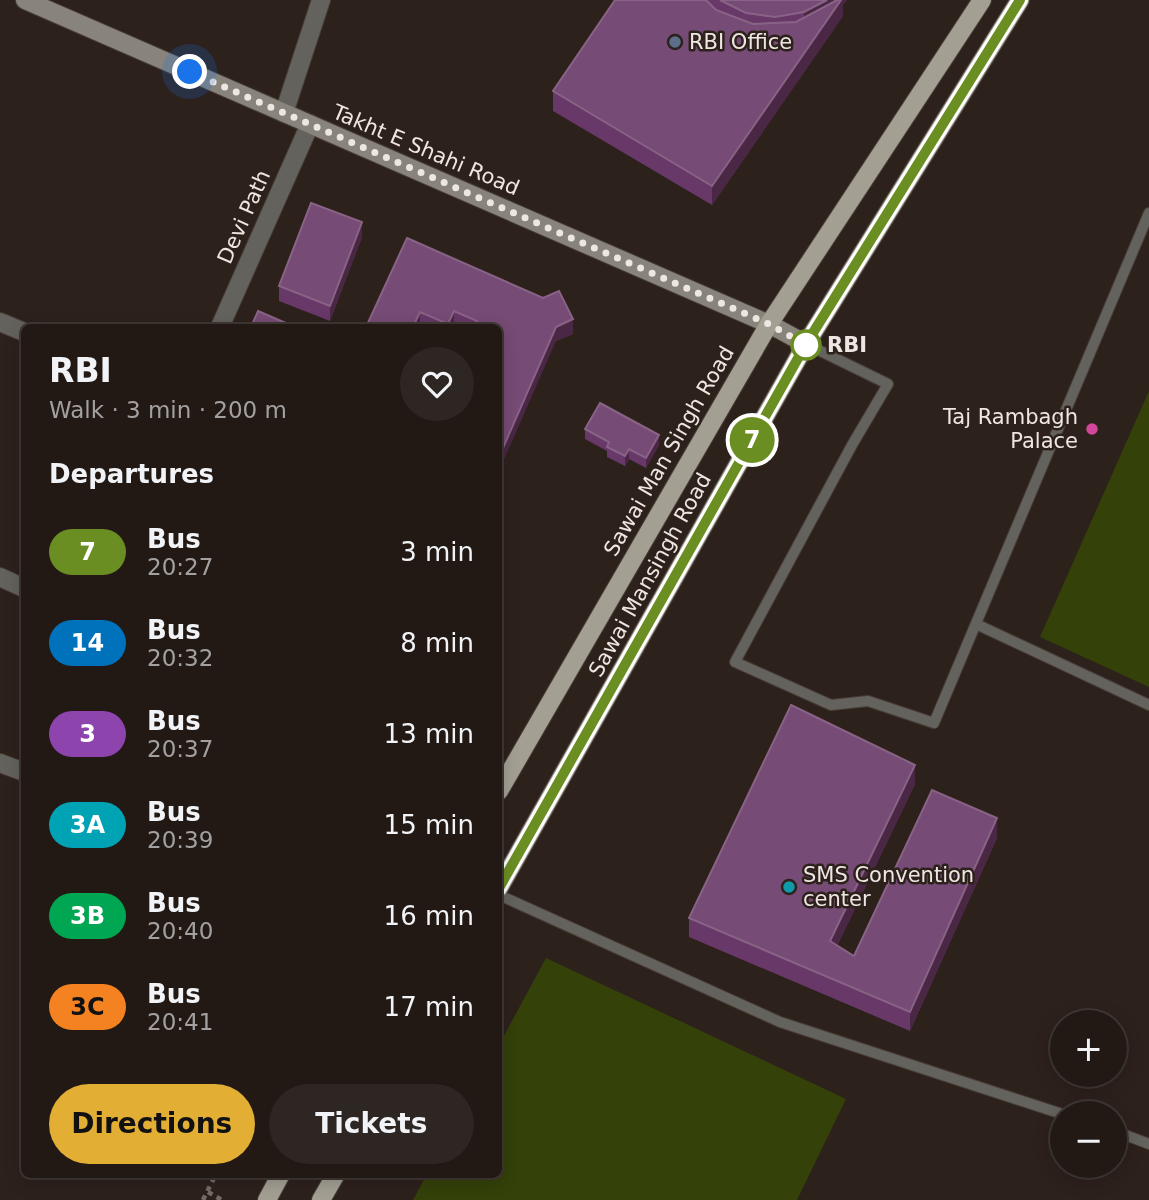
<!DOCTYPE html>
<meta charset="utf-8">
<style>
body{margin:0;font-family:"DejaVu Sans",sans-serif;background:#2e2622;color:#f1f3f6;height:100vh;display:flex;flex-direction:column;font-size:26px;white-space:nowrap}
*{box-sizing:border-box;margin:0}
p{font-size:23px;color:#a2a0a0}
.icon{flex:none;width:38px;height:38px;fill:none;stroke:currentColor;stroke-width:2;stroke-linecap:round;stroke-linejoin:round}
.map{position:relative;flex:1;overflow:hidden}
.details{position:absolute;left:21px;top:324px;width:481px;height:854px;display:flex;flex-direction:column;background:#221915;border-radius:10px;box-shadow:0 4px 18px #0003,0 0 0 2px #3f3834}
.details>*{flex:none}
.badge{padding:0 14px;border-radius:23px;font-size:24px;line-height:46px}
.fabs{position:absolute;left:1050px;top:1010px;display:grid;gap:14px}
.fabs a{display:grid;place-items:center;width:77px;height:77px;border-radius:50%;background:#221915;box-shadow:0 4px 18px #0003,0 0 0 2px #3f3834;font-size:35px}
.you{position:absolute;width:35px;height:35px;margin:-18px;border:5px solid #fff;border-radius:50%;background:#1a73e8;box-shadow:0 0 0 10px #1a73e833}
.map>.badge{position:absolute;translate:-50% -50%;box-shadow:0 0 0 4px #fff}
h2{padding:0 28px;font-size:26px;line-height:63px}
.round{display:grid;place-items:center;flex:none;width:74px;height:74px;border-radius:37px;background:#2e2622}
.head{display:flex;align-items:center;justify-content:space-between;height:119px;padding:0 28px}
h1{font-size:33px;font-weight:600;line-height:52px}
.primary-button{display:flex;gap:14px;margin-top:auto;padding:14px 28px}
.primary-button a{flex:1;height:80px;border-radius:42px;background:#e3ae34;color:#111;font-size:28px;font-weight:600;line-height:80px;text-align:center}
.primary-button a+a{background:#2e2622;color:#f1f3f6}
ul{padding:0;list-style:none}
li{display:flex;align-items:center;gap:21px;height:91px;padding:0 28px}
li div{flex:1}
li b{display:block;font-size:26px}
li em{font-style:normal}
li .badge{min-width:77px;font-weight:700;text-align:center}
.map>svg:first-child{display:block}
</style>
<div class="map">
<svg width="1149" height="1200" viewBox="0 0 1149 1200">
<rect width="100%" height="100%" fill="#2d211c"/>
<!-- green -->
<g fill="#344109">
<path d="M1149,391V687L1040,637Z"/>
<path d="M546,958L846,1099L797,1200H413L427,1174H499V1045Z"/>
</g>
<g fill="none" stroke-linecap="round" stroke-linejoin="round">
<defs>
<g id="lane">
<path d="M806,344L888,384L852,445L735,662L831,705L868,701L934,723L1149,213"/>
<path d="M976,624L1149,705"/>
<path d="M499,895L780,1022L1062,1114"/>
<path d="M1115,1131L1149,1144"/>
</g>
<g id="street">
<path d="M284,113L321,0"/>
<path d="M0,322L24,332"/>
<path d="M220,327L310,124"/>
<path d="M0,577L24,588"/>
<path d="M0,763L24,772"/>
</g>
<path id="secondary" d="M25,0L769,324L806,344"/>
<g id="primary">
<path d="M499,791L769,324L982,0"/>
<path d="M499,888L806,344L1020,0"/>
<path d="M267,1200L281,1174"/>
<path d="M321,1200L336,1174"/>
</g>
</defs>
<!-- lane casing -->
<use href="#lane" stroke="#483d38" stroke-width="12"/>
<!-- street casing -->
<use href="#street" stroke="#483d38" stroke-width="20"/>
<!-- secondary casing -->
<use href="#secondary" stroke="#483d38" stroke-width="20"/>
<!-- primary casing -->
<use href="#primary" stroke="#483d38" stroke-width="20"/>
<!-- path -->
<g stroke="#766c67" stroke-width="4.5" stroke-dasharray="5 5" stroke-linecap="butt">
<path d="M208,1192L222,1200"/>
<path d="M203,1200L216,1174"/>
</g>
<!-- lane -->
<use href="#lane" stroke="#64625c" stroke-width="10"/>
<!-- street -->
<use href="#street" stroke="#64625c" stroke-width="18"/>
<!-- secondary -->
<use href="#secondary" stroke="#88847b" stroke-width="18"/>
<!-- primary -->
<use href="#primary" stroke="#a39f93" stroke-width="18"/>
</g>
<!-- wall -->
<g fill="#683868">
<path d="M615,0H847L843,4V16L712,205L553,111V91Z"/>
<path d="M362,237L330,321L279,301V286Z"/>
<path d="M407,238L573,334L556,341L499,327H458L454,325L453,327L420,326Z"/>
<path d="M585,429L659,445L646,468L629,459L625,466L607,457V451L585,439Z"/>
<path d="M915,784L837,946L854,956L997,838L910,1031L689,937V918Z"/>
</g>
<!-- shaded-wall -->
<g fill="#4a2744">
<path d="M827,0H847L843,4V16L712,205V186L804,32V12Z"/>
<path d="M362,222V237L330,321V306Z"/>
<path d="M454,311V325L453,327H448V324Z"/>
<path d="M420,312V326L413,327Z"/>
<path d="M573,319V334L556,341L499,471V457L556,327Z"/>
<path d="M659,435V445L646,468V458Z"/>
<path d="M629,449V459L625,466V456Z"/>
<path d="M915,765V784L830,961V941Z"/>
<path d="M997,818V838L910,1031V1012Z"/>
</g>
<!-- building -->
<g fill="#764b75" stroke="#896386" stroke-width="2">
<path d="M615,0H706L716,10L753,24L796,22L837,0H841L712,186L553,91Z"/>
<path d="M720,0H827L804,12L775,17L746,13Z"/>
<path d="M311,203L362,222L330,306L279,286Z"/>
<path d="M407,238L543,298L559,291L573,319L556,327L499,457V327H474L477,321L454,311L448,324L420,312L413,327H366Z"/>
<path d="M258,311L295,327H251Z"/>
<path d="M600,403L659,435L646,458L629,449L625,456L607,447L609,442L585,429Z"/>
<path d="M791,705L915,765L830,941L854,956L932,790L997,818L910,1012L689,918Z"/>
</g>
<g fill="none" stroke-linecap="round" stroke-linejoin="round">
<defs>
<path id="line" d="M499,888L806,344L1020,0"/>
</defs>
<!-- line casing -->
<use href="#line" stroke="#fff" stroke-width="16"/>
<!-- line -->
<use href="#line" stroke="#6b8e23" stroke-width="10"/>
<!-- walk -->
<path stroke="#eee6e2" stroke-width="7" stroke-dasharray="0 12.6" d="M190,72L769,324L806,345"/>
</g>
<!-- markers -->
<circle fill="#5c6f8a" stroke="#2d211c" stroke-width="2.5" cx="675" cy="42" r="7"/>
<circle fill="#fff" stroke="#6b8e23" stroke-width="3.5" cx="806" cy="345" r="14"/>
<circle fill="#d1479c" stroke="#2d211c" stroke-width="2.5" cx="1092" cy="429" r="7"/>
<circle fill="#0f9aa8" stroke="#2d211c" stroke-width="2.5" cx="789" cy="887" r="7"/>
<g text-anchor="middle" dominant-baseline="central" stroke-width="5" stroke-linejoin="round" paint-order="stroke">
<!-- poi labels -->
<g font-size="21" fill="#eee6e2" stroke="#2d211c" text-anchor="start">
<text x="689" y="42">RBI Office</text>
<text x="1078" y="417" text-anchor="end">Taj Rambagh<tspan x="1078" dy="24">Palace</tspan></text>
<text x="803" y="875">SMS Convention<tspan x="803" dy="24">center</tspan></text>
</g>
<!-- street labels -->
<g font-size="21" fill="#eee6e2" stroke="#2d211c">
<text transform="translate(426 150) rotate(23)">Takht E Shahi Road</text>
<text transform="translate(244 217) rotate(-66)">Devi Path</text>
<text transform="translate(669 451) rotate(-60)">Sawai Man Singh Road</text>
<text transform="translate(650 575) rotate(-61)">Sawai Mansingh Road</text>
</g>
<!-- stop labels -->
<g font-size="21" font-weight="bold" fill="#eee6e2" stroke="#2d211c" text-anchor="start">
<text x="827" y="345">RBI</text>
</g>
</g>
</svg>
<div class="fabs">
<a>+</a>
<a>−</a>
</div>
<div class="you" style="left:190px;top:72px"></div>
<b class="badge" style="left:752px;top:440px;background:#6b8e23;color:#fff">7</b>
<section class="details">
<div class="head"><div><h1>RBI</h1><p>Walk · 3 min · 200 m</p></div><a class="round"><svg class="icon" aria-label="heart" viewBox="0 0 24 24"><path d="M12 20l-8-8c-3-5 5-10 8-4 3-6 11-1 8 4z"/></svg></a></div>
<h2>Departures</h2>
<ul>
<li><span class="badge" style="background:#6b8e23;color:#fff">7</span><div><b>Bus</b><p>20:27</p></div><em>3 min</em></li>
<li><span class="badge" style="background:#0072bc;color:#fff">14</span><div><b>Bus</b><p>20:32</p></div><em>8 min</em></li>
<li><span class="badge" style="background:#8e44ad;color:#fff">3</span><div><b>Bus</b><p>20:37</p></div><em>13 min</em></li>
<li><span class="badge" style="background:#00a3b4;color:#fff">3A</span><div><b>Bus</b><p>20:39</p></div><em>15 min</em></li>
<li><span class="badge" style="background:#00a651;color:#fff">3B</span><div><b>Bus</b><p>20:40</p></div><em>16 min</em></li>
<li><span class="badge" style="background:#f58220;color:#111">3C</span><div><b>Bus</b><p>20:41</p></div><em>17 min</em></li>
</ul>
<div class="primary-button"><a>Directions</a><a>Tickets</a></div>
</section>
</div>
